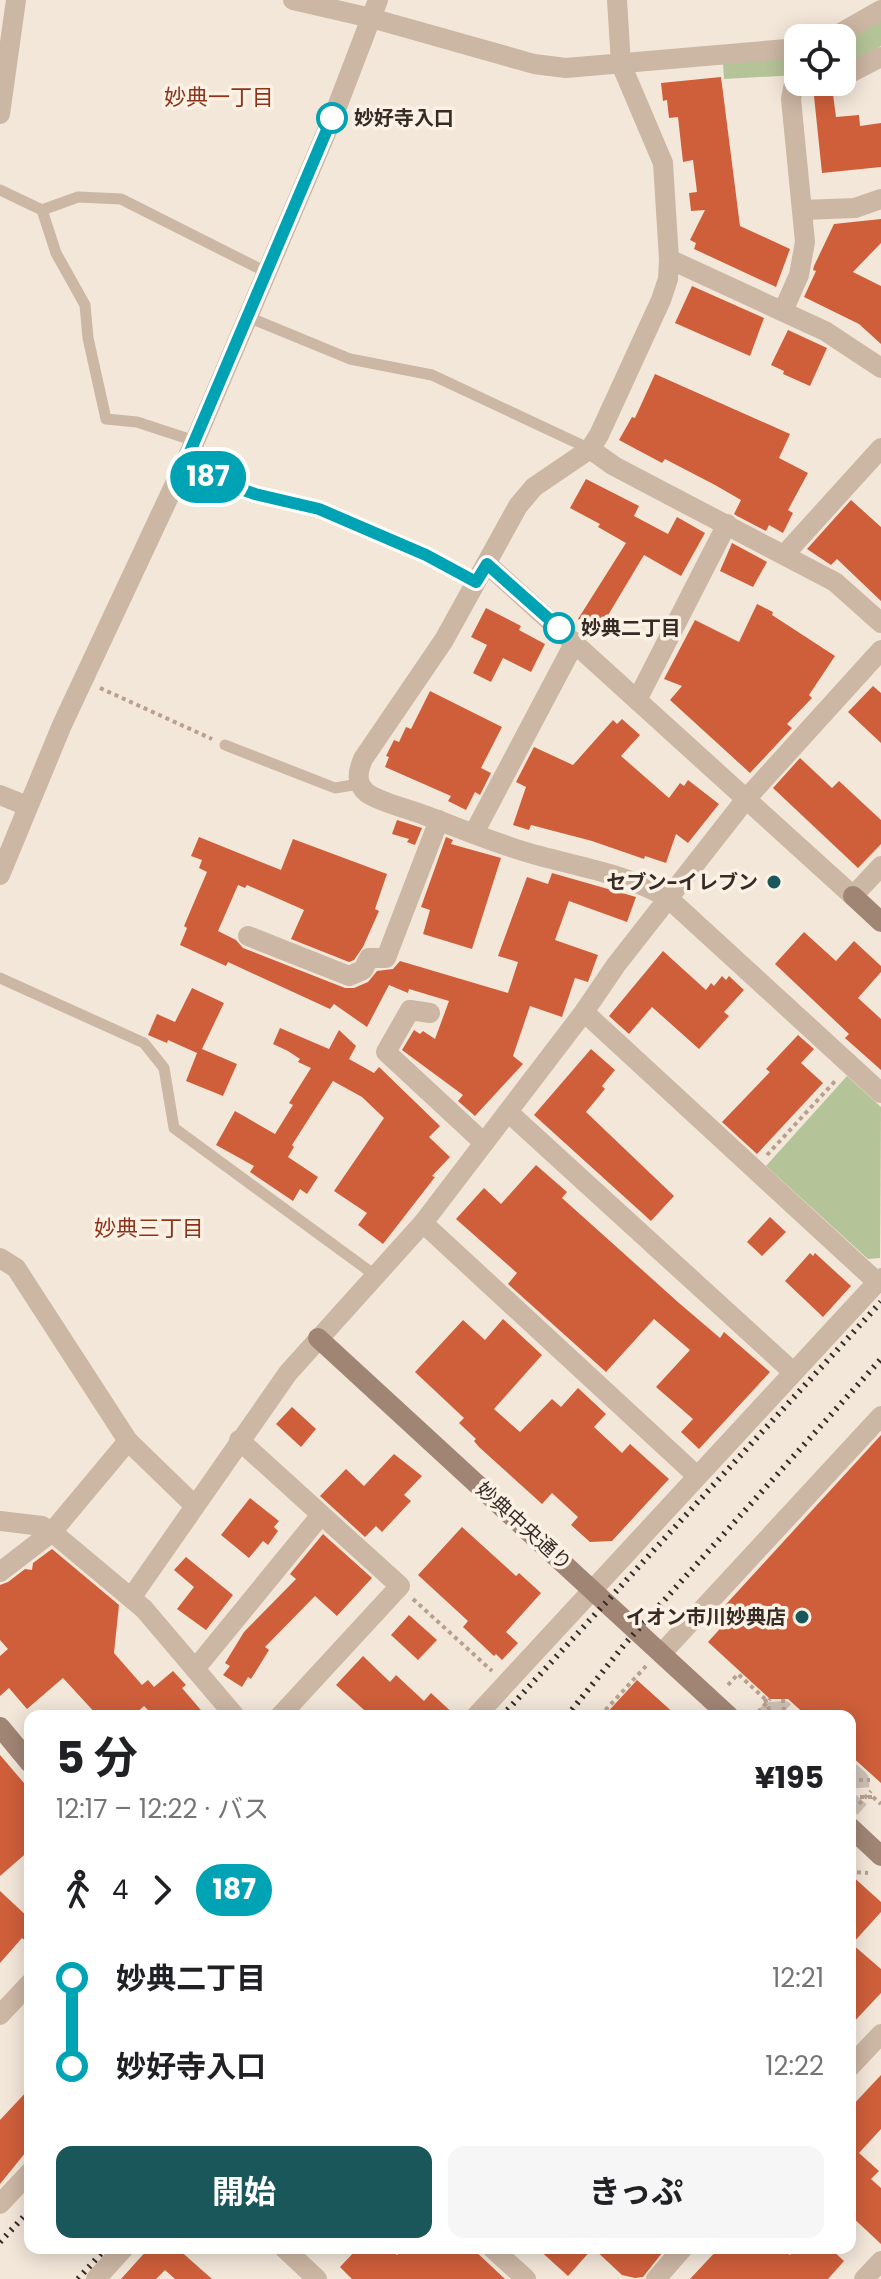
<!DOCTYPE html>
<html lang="ja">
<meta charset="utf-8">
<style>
body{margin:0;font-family:Poppins,"Noto Sans JP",sans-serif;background:#f6f6f6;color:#202124;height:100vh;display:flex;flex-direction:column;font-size:30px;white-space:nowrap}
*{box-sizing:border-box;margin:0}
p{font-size:26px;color:#757577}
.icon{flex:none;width:44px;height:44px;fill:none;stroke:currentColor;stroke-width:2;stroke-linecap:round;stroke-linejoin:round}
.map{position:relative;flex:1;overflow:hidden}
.sheet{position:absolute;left:24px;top:1710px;width:832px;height:544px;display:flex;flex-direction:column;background:#fff;border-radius:16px;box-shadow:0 4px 20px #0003}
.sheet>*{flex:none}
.badge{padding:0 16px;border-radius:26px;font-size:28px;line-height:52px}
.fabs{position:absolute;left:784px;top:24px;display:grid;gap:16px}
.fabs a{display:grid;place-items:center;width:72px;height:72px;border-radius:16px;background:#fff;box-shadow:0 4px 20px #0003;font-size:40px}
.map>.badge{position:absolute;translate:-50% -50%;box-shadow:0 0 0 4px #fff}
.legs{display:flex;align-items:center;gap:12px;height:88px;padding:0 32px;font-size:26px}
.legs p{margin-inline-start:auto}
.head{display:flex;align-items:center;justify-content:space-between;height:136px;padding:0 32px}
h1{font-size:44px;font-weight:700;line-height:60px}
.action{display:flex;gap:16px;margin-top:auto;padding:16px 32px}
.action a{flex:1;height:92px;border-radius:16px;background:#19575b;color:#fff;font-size:32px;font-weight:700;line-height:92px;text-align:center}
.action a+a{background:#f6f6f6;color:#202124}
ul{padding:0 32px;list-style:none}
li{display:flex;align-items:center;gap:28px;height:88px;font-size:30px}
li i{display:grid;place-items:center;width:12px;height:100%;margin:0 10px;background:currentColor}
li i::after{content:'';width:20px;height:20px;margin:-10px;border:6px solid;border-radius:50%;background:#fff}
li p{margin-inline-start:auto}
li:first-child i{background:linear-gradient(#0000 50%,currentColor 0)}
li:last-child i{background:linear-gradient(currentColor 50%,#0000 0)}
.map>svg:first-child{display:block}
</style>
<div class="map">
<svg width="881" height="2279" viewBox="0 0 881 2279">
<rect width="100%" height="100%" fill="#f3e7d9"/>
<!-- green -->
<g fill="#b5c398">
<path d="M881,20V46L842,67V43Z"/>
<path d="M798,56V75L724,79L723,63Z"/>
<path d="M847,1076L881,1107L880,1258L868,1259L766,1166Z"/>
</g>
<!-- building -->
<g fill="#cf5f3b">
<path d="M721,77L740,226L790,249L776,287L694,249L696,243L690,240L705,210L691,211L689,193L697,192L693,160L683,162L678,117L669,118L667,100L663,101L661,83Z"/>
<path d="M833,94L836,117L859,115L860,126L881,123V167L822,173L814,96Z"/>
<path d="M881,219V243L853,272L881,286V344L859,324L804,297L816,271L813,270L814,266L834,224Z"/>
<path d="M692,286L764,318L750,356L675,323Z"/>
<path d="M788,330L827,348L810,386L783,374L784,371L771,365Z"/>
<path d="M655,374L790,434L779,458L808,473L788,510L793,513L783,533L769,525L766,531L737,516L734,514L741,500L715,485L665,459L662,463L619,440L632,417L635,418Z"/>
<path d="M586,479L639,506L634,516L668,534L677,517L705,533L681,576L644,555L598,632L578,619L626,543L598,527L600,524L570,508Z"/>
<path d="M851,500L881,527V601L837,559L831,565L807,549Z"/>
<path d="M732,543L767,562L753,587L720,571Z"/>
<path d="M757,604L773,612L772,615L835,656L809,695L812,698L787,724L792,728L750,773L670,700L682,686L664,679L695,620L739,642Z"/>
<path d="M486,608L521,626L519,630L545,644L531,672L503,658L491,682L473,673L487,645L471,637Z"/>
<path d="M873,686L881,693V743L848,712Z"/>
<path d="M430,691L502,727L481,768L491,773L480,795L475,792L466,810L448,801L451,796L385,767L389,757L386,756L394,740L399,742L406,727L411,729Z"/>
<path d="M622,719L640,735L621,756L669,798L680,783L684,786L688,780L719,804L688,843L676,834L666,863L645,856L644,859L592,841L531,825L529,830L513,825L526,787L516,782L534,747L573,765L613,720L617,724Z"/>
<path d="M800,758L832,788L839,781L881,820V844L858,868L773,788Z"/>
<path d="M397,820L422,828L415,845L407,842L409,839L392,834Z"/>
<path d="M199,837L281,870L293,839L387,874L375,909L379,911L363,947L354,960L349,962L291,939L304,910L247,885L245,888L238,885L218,931L236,940L243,948L345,988H354L368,982L377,971L393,969L400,961L508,993L518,962L498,956L527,877L548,884L552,873L636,897L627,922L569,901L555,940L598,955L588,982L575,978L562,1017L530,1006L513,1056L523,1064L475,1116L458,1101L463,1095L402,1050L414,1030L420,1034L423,1031L435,1039L449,1001L409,989L408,993L389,985L367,1027L334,1004L330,1009L228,962L226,966L180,945L187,928L184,926L207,872L199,868L202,860L191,856Z"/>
<path d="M446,837L453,840L451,844L501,858L472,949L423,934L430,910L421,907Z"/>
<path d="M804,932L836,961L854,941L881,966V972L858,998L881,1019V1070L845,1038L849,1034L775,964Z"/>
<path d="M663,951L706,990L711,983L714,986L722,976L726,980L729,976L744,990L724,1012L729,1016L699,1049L652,1007L629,1034L609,1016Z"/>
<path d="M192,988L224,1003L202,1049L237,1064L223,1096L186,1081L197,1053L168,1040L167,1043L148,1035L157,1014L175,1022Z"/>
<path d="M280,1028L329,1049L339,1030L356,1046L349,1059L374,1073L379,1067L440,1126L429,1137L450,1157L432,1176L435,1177L383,1244L358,1225L367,1213L334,1191L384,1118L362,1097L333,1081L292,1145L294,1147L288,1157L318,1177L307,1194L300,1189L293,1201L250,1172L254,1166L216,1145L235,1111L275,1134L293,1105L289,1103L311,1068L298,1062L300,1059L288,1051L273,1044Z"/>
<path d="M798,1035L814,1049L801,1063L823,1083L757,1154L722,1122L770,1072L766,1069Z"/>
<path d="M591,1049L615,1070L602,1086L605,1089L586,1112L674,1196L651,1221L534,1115Z"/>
<path d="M536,1165L567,1192L562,1198L679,1303L720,1338L724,1332L770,1372L699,1449L681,1432L693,1419L656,1387L690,1350L654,1319L606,1372L508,1284L517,1273L456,1219L484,1188L501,1204Z"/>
<path d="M770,1217L786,1232L762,1256L747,1242Z"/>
<path d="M810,1253L813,1256L815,1253L851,1286L823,1317L785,1281Z"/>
<path d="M503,1319L542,1355L494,1409L520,1432L552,1399L561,1407L578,1388L606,1414L594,1427L622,1453L630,1444L669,1479L612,1541L590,1542L571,1525L578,1517L552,1493L542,1504L479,1447L474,1441L476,1439L459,1423L464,1418L415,1372L463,1320L485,1340Z"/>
<path d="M292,1407L316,1429L301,1447L276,1424Z"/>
<path d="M881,1435V1783L850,1755V1716H807L788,1699H770L708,1642L727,1621L718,1613Z"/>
<path d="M394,1454L422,1476L404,1495L411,1501L382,1532L376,1526L365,1537L320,1496L346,1469L364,1486Z"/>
<path d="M250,1498L279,1521L274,1527L278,1531L268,1545L263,1541L249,1558L221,1535Z"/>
<path d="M462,1527L516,1576L519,1573L541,1593L506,1632L518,1643L502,1660L496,1654L494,1656L463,1627L468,1621L418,1575Z"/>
<path d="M323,1534L372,1578L337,1616L315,1596L265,1647L269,1650L251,1679L248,1677L242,1687L223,1675L230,1666L225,1663L244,1632L296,1579L290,1574Z"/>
<path d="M52,1549L119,1605L114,1653L142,1685L148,1680L154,1687L173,1671L186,1685L182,1688L206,1716H154L144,1706L133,1716H98L63,1678L27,1709L9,1688L0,1696V1656L8,1649L0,1640V1585L8,1582L25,1569L32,1570L33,1563Z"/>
<path d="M186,1557L233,1595L206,1630L177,1609L194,1587L174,1570Z"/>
<path d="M409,1615L437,1640L418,1660L391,1635Z"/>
<path d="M363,1656L390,1682L396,1675L424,1701L431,1693L456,1716H371L336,1685Z"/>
<path d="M637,1680L677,1716H604Z"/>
<path d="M0,1755L30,1790V1850L0,1876Z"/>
<path d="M850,1874L881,1902V1912L852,1944L881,1969V1993L850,2026Z"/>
<path d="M0,1891L30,1919V1945L22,1938L0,1963Z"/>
<path d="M881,2075V2129L859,2153L879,2171L871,2179L881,2188V2244L850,2215V2108Z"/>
<path d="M30,2088V2147L0,2184V2120Z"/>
<path d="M149,2248H177L212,2279H175L165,2270L156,2279H121Z"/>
<path d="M358,2248H389L397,2255L404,2248H472L505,2279H352L340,2267Z"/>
<path d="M537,2248H666L643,2277L635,2278L622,2275L593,2248L568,2276Z"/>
<path d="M719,2248H782L790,2255L796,2248H830L844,2261L828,2279H690Z"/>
</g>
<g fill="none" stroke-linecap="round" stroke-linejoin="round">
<!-- street-tunnel -->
<g stroke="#cdc1b5" stroke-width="20" stroke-dasharray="20 10" stroke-linecap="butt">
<path d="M766,1716L770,1712L784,1711L789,1716"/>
<path d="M850,1772L859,1780L860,1797L850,1808"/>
</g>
<!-- path -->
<g stroke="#b8a08e" stroke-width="4" stroke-dasharray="4 4" stroke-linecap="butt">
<path d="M100,688L212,739"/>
<path d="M767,1155L837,1079"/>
<path d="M413,1599L492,1671"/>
<path d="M728,1685L738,1674L765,1699"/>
<path d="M783,1699L784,1711"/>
<path d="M758,1712L770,1699"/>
<path d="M600,1716L646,1666"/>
<path d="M859,1780H870"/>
<path d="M873,1797L881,1804"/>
<path d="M859,1804L871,1791"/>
<path d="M850,1869L854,1872L868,1873"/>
</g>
<!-- lane -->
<g stroke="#ccb6a4" stroke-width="11">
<path d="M0,190L42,210L78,197L121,199L266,272"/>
<path d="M42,210L56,253L85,305L88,338L106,419L137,422L195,441"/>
<path d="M248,317L350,359L432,375L590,449"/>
<path d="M183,468L255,494L319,509L426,555L476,582"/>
<path d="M225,745L335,788L359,784"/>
<path d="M0,978L144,1043L164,1068L174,1128L376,1276"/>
</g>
<!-- street -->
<g stroke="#ccb6a4" stroke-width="20">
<path d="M293,0L371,18L534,64L566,68L798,48"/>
<path d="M617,0L621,64L663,163L669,259L668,279L661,300L599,435L590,449L534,487L518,506L444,640L363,759C358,771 355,783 367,793C379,802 409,809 424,815C462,829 501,846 540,856C585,868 628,875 668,898L881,1093"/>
<path d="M832,38L881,10"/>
<path d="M842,77L881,57"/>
<path d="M0,114L16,0"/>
<path d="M803,210L855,208L881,199"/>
<path d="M669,259L825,331L881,368"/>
<path d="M783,311L799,275L805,242L791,99L793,88L803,83L829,82"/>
<path d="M590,449L614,466L835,582L881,623"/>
<path d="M785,554L881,448"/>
<path d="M487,564L853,896L881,866"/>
<path d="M637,700L727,524"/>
<path d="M0,795L27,806"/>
<path d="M474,833L575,642"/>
<path d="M0,875L62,725L195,441L335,112L378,0"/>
<path d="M248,936L349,976L363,970L369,958H386L439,820"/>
<path d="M584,1012L877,1282"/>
<path d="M430,1013L410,1010L386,1052L484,1143"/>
<path d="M508,1112L793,1372"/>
<path d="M423,1223L697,1476"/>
<path d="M0,1258L16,1268L128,1441L194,1505"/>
<path d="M239,1440L400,1586L280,1716"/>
<path d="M0,1521L42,1526L52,1532L144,1609L235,1716"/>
<path d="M0,1572L52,1532L128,1441"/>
<path d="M131,1598L288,1373L423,1223L584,1012L616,965L746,799L881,650"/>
<path d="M662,1653L881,1416"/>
<path d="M195,1669L321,1515"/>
<path d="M476,1716L881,1278"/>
<path d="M0,2015L30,1983"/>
<path d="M850,2067L881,2034"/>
<path d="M0,2204L30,2172"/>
<path d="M284,2248L317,2279"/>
<path d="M492,2248L526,2279"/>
<path d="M96,2279L124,2248"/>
<path d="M656,2279L683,2248"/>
<path d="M864,2279L881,2261"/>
</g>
<!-- secondary -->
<g stroke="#a08575" stroke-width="20">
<path d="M853,896L881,922"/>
<path d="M318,1338L729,1716"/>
<path d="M0,1727L30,1763"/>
<path d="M850,1827L881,1856"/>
</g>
<!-- rail -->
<g stroke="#372b26" stroke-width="6" stroke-dasharray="2 6" stroke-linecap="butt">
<path d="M502,1716L881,1302"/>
<path d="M567,1716L624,1645L881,1359"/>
<path d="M0,2242L30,2210"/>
<path d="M78,2279L106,2248"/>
</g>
<!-- path-bridge -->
<g stroke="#b8a08e" stroke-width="4" stroke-dasharray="4 4" stroke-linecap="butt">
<path d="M765,1699L770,1712"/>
<path d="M860,1797H873"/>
</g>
</g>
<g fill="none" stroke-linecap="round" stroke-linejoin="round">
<defs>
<path id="line-1" d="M332,118L183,468L255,494L319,509L426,555L476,582L487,564L559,628"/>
</defs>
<!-- line-1 casing -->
<use href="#line-1" stroke="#fff" stroke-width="18"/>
<!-- line-1 -->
<use href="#line-1" stroke="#00a3b4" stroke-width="12"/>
</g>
<!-- markers -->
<g fill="#fff" stroke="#00a3b4" stroke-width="4">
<circle cx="332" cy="118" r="14"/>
<circle cx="559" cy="628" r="14"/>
</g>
<g fill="#19575b" stroke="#fbf1e5" stroke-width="3">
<circle cx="774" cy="882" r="8"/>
<circle cx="802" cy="1617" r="8"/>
</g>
<g text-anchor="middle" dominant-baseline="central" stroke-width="7" stroke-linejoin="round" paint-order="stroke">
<!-- stop labels -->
<g font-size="20" font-weight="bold" fill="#372b26" stroke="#fbf1e5" text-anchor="start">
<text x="354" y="118">妙好寺入口</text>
<text x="581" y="628">妙典二丁目</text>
</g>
<!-- poi labels -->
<g font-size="20" font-weight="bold" fill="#372b26" stroke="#fbf1e5" text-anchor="end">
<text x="758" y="882">セブン-イレブン</text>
<text x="786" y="1617">イオン市川妙典店</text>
</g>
<!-- street labels -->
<g font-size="20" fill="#372b26" stroke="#fbf1e5">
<text transform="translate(524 1526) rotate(42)">妙典中央通り</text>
</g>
<!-- neighbourhood labels -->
<g font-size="22" fill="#8c3419" stroke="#fbf1e5">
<text x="219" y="97">妙典一丁目</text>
<text x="149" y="1228">妙典三丁目</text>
</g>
</g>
</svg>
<div class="fabs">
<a><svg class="icon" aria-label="locate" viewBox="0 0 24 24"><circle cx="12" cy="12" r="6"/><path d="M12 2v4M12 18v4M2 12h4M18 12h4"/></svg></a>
</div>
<b class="badge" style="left:208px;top:477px;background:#00a3b4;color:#fff">187</b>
<section class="sheet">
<div class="head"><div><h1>5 分</h1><p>12:17 – 12:22 · バス</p></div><b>¥195</b></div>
<div class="legs"><svg class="icon" aria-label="walk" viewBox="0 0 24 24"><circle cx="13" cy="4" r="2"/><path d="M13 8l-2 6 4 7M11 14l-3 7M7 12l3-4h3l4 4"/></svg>4<svg class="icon" aria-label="forward" viewBox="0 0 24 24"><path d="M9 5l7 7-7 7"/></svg><b class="badge" style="background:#00a3b4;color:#fff">187</b></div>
<ul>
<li><i style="color:#00a3b4"></i><b>妙典二丁目</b><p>12:21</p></li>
<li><i style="color:#00a3b4"></i><b>妙好寺入口</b><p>12:22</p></li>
</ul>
<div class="action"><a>開始</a><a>きっぷ</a></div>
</section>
</div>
